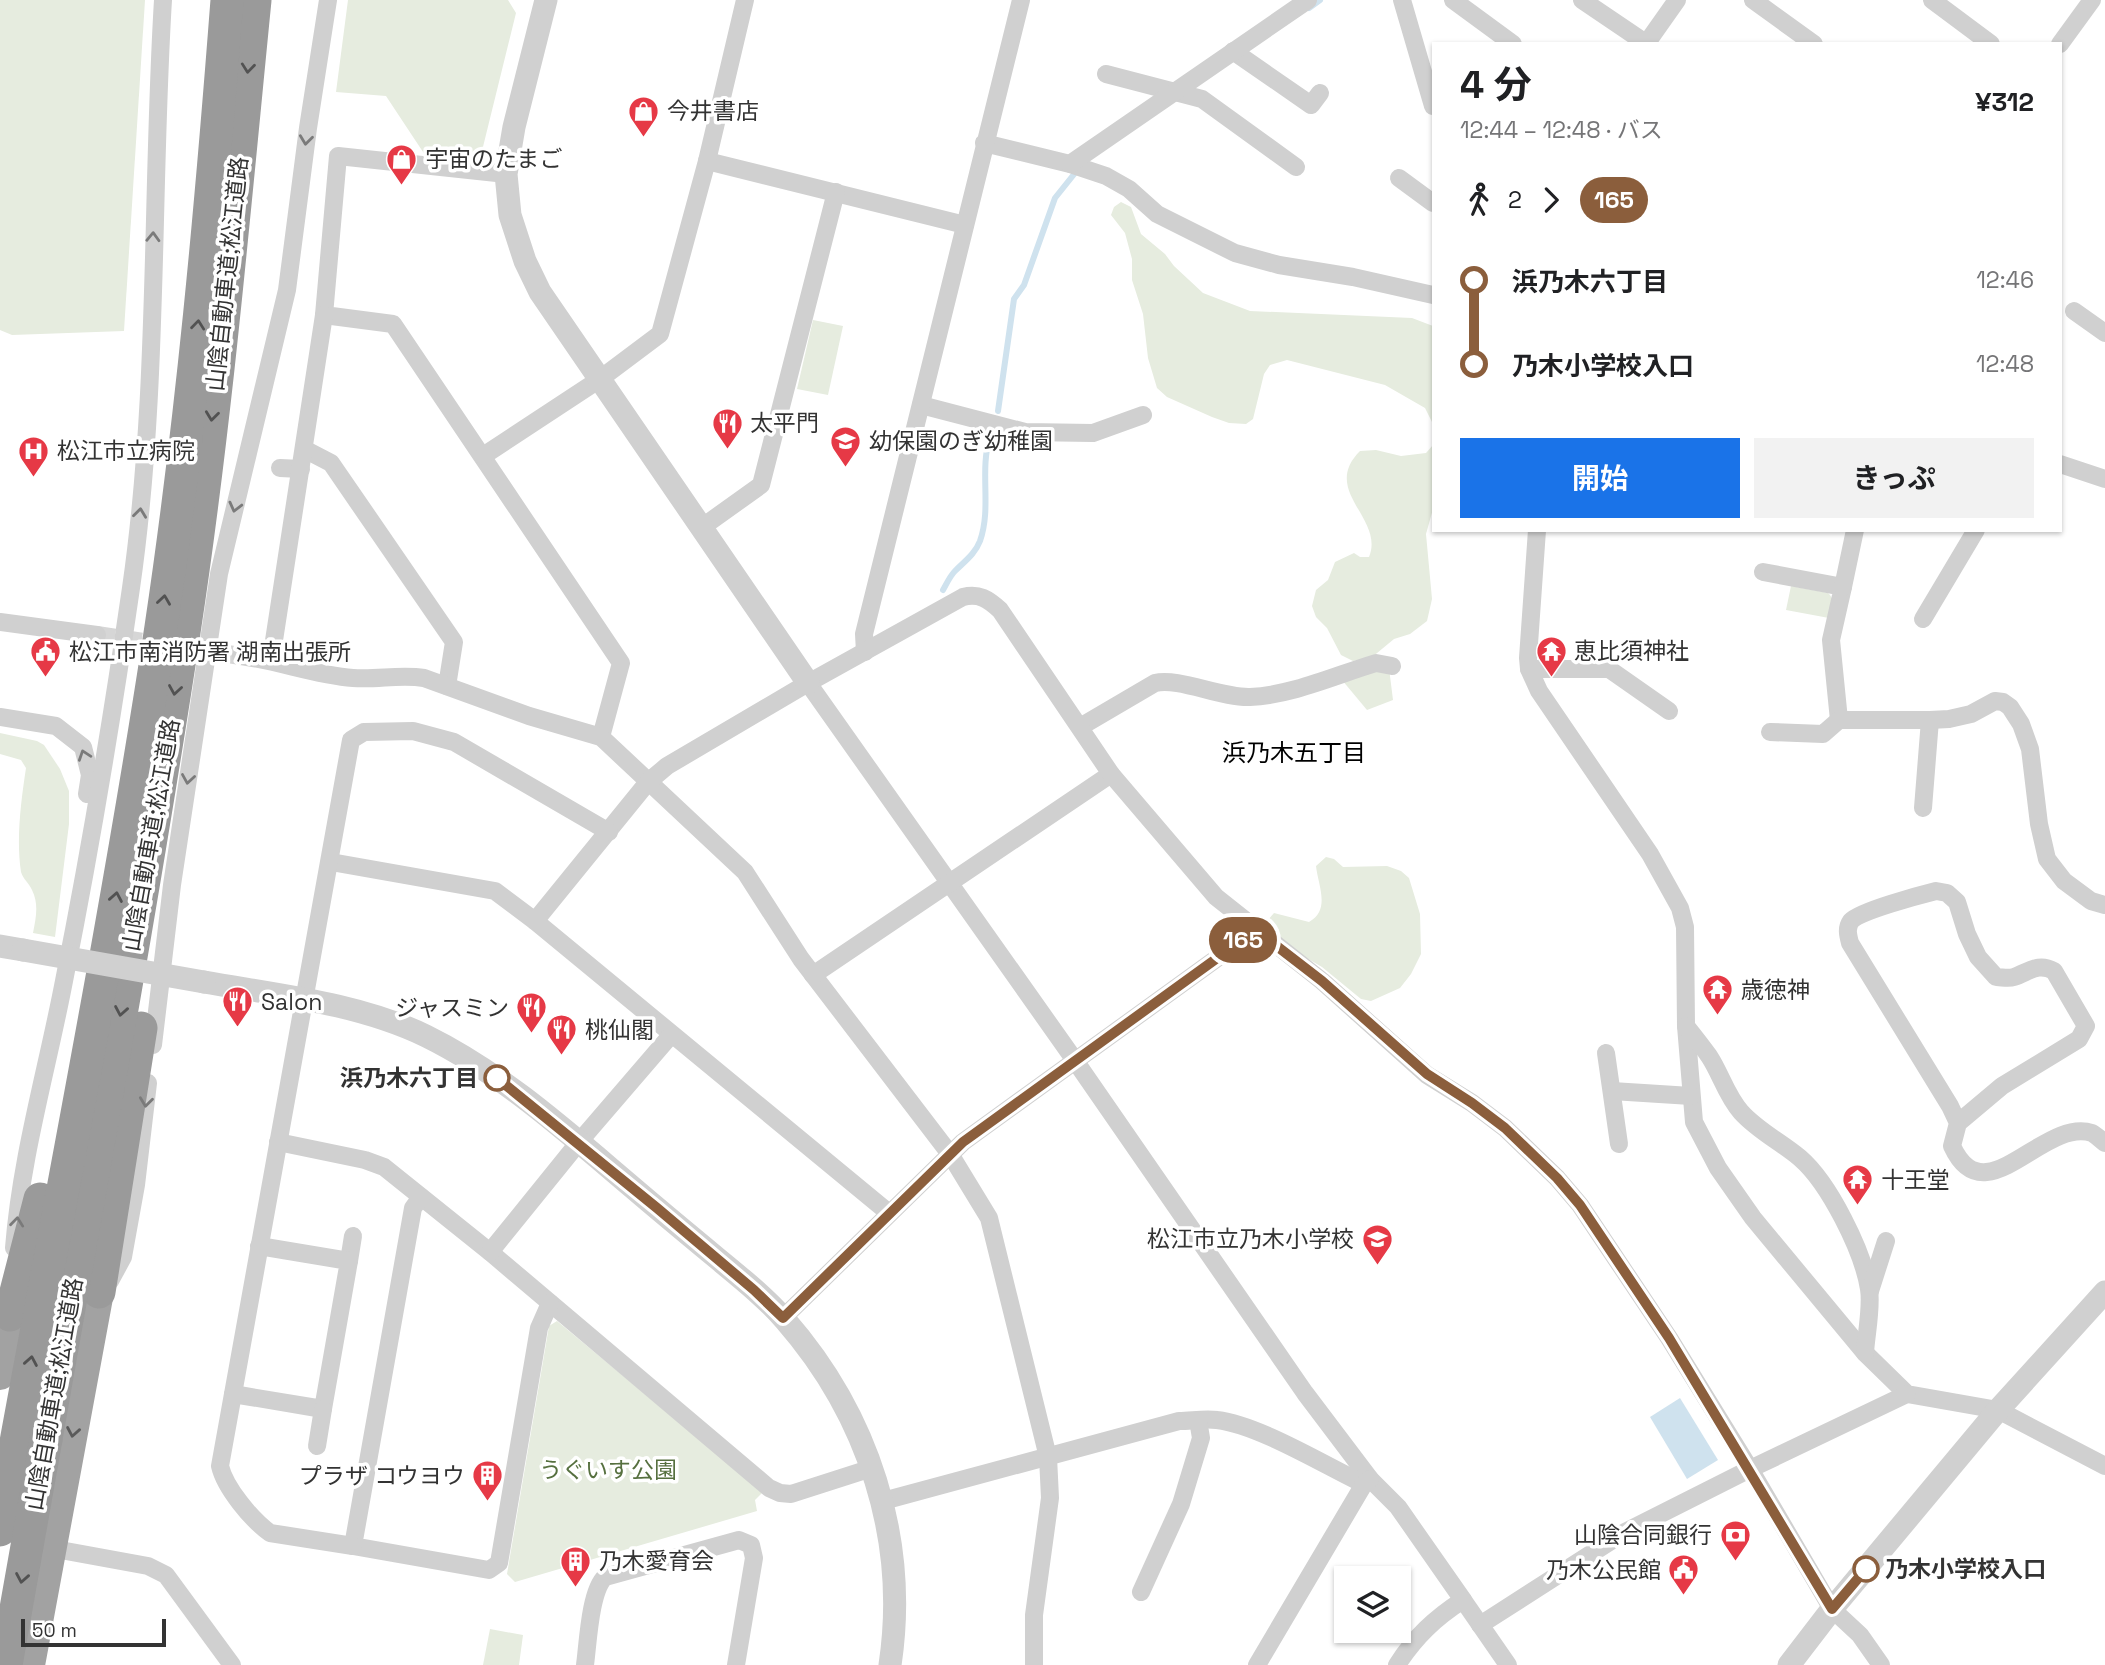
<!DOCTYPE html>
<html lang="ja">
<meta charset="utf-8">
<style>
body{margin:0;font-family:"Space Grotesk","Noto Sans JP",sans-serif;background:#f2f2f2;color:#202124;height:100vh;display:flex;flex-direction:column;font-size:26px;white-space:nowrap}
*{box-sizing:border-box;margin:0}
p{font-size:23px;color:#757577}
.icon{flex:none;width:38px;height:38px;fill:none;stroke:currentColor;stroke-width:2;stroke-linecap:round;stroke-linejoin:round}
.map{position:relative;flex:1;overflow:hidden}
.side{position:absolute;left:1432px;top:42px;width:630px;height:490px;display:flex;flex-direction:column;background:#fff;border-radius:0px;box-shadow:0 2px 5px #0004}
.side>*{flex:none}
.badge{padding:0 14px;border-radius:23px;font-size:24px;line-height:46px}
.tools{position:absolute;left:1334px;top:1566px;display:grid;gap:14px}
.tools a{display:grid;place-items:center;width:77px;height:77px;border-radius:0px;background:#fff;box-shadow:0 2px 5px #0004;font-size:35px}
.scale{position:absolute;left:21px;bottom:18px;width:145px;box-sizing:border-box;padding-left:7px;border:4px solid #333;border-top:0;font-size:19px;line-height:24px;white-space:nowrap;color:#333;-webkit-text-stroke:5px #fff;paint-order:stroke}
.map>.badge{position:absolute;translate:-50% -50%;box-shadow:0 0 0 4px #fff}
.legs{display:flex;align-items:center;gap:10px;height:77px;padding:0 28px;font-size:23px}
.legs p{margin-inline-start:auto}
.head{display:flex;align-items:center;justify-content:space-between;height:119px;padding:0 28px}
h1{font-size:38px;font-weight:700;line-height:52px}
.action{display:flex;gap:14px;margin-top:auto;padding:14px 28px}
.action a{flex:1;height:80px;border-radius:0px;background:#1a73e8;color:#fff;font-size:28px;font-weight:700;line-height:80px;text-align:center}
.action a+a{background:#f2f2f2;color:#202124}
ul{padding:0 28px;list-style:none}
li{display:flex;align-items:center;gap:24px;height:84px;font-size:26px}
li i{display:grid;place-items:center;width:10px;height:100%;margin:0 9px;background:currentColor}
li i::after{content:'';width:18px;height:18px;margin:-9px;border:5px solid;border-radius:50%;background:#fff}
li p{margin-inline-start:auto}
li:first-child i{background:linear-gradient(#0000 50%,currentColor 0)}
li:last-child i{background:linear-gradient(currentColor 50%,#0000 0)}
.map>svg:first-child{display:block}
</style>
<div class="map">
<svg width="2105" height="1665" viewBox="0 0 2105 1665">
<rect width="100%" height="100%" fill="#fff"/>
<!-- green -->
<g fill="#e6ecdf">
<path d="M0,0H145L124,331L12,335L0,330Z"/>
<path d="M348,0H508L516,13L480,159L425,155L386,96L336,92Z"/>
<path d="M1121,202L1131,207L1141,234L1165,254L1174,266L1203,293L1250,311L1412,318L1433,326V424L1425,408L1385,385L1287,360L1270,365L1264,374L1253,419L1246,424L1229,423L1212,417L1167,397L1157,388L1148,358L1143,314L1132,280V259L1125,233L1111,215L1114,207Z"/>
<path d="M813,320L843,326L828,395L797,389Z"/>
<path d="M1433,445V509L1426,534L1432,599L1427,621L1410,634L1394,639L1371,658L1353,661L1341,655L1327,628L1316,617L1312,606L1316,590L1328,580L1335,562L1354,553L1360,557H1369C1385,518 1320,491 1360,451L1376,450L1401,456L1426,453Z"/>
<path d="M1791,586L1828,593C1836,600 1831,609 1829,618L1786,610Z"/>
<path d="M1389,668L1393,700L1367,710L1342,680Z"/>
<path d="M0,733L37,741L44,745L60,769L69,791V824L55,937L33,933C36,918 39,904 32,890C29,883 23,879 21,872C16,839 21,801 26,768L21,760L0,754Z"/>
<path d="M1326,857L1334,859L1343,867L1387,866L1401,871L1409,878L1420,914L1421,954L1411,974L1400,988L1371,1001L1361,999L1322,967L1291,949L1269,929L1267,921L1274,913L1309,922C1331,910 1318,885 1316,866Z"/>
<path d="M557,1321L763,1492L755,1500L757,1511L515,1582L507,1574L549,1326Z"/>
<path d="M490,1629L523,1635L519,1665H483Z"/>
</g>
<!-- water -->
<path fill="#cfe2ee" d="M1680,1398L1718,1460L1687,1479L1650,1417Z"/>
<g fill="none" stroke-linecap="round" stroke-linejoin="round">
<!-- stream -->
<g stroke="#cfe2ee" stroke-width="6">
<path d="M1309,8L1320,0"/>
<path d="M998,411L1014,299L1024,285L1055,198L1075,173"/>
<path d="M943,590C947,583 950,576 955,571C965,561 975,554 980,541C992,507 979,471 990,437"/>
</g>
<!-- minor-tunnel -->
<g stroke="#d6d6d6" stroke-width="18" stroke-dasharray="18 9" stroke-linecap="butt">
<path d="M97,635L165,645"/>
<path d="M193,649L241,656"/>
</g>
<!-- minor -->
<g stroke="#d0d0d0" stroke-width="18">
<path d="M1402,0L1433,106"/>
<path d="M1453,0L1513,44"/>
<path d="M1582,0L1647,44"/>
<path d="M1753,0L1814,44"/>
<path d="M1932,0L1991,44"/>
<path d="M1646,44L1677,0"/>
<path d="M2060,44L2092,0"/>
<path d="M1233,51L1311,105L1320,93"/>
<path d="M1106,74L1202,99L1296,167"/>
<path d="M984,143L1070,164L1106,176L1129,189L1157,214L1235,253L1279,265L1353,277L1433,295"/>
<path d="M707,161L965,225"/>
<path d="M1070,164L1308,0"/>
<path d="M506,174L338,156L324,315L393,324L621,663L601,737"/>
<path d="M1399,178L1433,203"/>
<path d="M2074,311L2105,333"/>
<path d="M921,405L1025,432L1093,433L1143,415"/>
<path d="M304,449L331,463L454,642L447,686"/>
<path d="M483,456L600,379L660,334L707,161L745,0"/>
<path d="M2060,464L2105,479"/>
<path d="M280,468L301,469"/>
<path d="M701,528L761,485L836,192"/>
<path d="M1537,530L1528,658L1529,669L1539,691L1650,854L1680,908L1685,927L1686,1026L1694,1122L1718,1168L1753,1218L1865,1353L1907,1394L1998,1410L2105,1466"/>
<path d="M1763,572L1843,587L1831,640L1839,720"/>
<path d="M1843,587L1855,530"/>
<path d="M1923,619L1976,530"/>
<path d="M0,622L97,635"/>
<path d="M865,652L864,634L1021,0"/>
<path d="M241,656C279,661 315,675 353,678C377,680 400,674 424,678L529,716L601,737L745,872L801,959L950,1154L989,1218L1048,1457L1050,1498L1034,1615V1665"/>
<path d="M271,660L324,315"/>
<path d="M1529,669H1609L1669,711"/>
<path d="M808,683L1076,1062L1305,1393L1370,1479L1398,1507L1463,1600"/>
<path d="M0,717L56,726L83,747L90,775L87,794"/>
<path d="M1930,720L1949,719L1971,714L1995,701L2003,702L2010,707L2021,724L2030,749L2039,824L2047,859L2064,881L2091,901L2105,905"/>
<path d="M1080,727L1155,683C1178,677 1221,698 1250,697C1293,695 1336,675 1376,663L1392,666"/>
<path d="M1770,732L1823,734L1839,720H1930L1923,808"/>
<path d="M331,862L495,891L535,921"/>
<path d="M813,975L1111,774L1216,897L1322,981L1427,1075L1472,1103L1505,1128L1557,1178L1580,1205L1669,1338L1750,1469L1625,1532L1480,1625"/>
<path d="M1686,1026C1694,1036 1702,1046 1709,1056C1721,1074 1726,1095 1741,1112C1758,1131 1781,1142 1800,1158C1829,1183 1863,1251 1869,1289C1872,1307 1866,1335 1865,1353"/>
<path d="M153,1045L172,885L219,574L287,290L308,128L328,0"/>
<path d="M1606,1053L1619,1144"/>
<path d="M1612,1091L1691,1096"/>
<path d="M1958,1123L1950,1106L1850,943C1848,935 1846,928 1851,921C1860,911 1920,895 1936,891L1947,893L1957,902L1967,934L1978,957L1996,977C2002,977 2008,979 2014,977C2029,972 2038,962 2054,971L2086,1026L2079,1039L2002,1086L1958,1123L1952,1146C1985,1218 2043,1117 2092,1133C2096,1135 2101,1140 2105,1143"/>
<path d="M278,1142L365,1160L384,1167L490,1252L769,1488L780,1493L791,1494L872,1468"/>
<path d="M421,1197L413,1208L353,1546L489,1570L499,1563L539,1328L550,1303"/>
<path d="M889,1213L535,921L648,782L667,766L808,683L963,597C979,593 988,599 1000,610L1111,774"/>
<path d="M14,1248C21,1157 47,1070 64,981C90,851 112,719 131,588C159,394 151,195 163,0"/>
<path d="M490,1252L579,1142L671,1035"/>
<path d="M349,1261L353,1236"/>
<path d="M110,1281L123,1257L136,1185L148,1083"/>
<path d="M1870,1291L1886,1241"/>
<path d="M783,1318L963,1142L1256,930"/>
<path d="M233,1394L323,1409L349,1261L259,1246"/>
<path d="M317,1446L323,1409"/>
<path d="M883,1501L1179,1421C1191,1421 1205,1418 1217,1420C1259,1425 1324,1465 1364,1484"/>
<path d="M353,1546L270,1533C252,1520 225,1488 220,1466L351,740L364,732L413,731L454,742L609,832"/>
<path d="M44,1547L148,1566L166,1575L232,1665"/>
<path d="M1141,1592L1181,1504L1201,1438L1198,1420"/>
<path d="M585,1665C588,1643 590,1591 605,1577L739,1540L751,1545L754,1558L736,1665"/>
<path d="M1257,1665L1364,1484L1370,1479"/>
<path d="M1397,1665C1415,1637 1435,1618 1463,1600L1508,1665"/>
<path d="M1881,1665L1860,1635L1832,1609L1750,1469L1907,1394"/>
</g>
<!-- tertiary -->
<g stroke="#d0d0d0" stroke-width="23">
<path d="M546,0L514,127L506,174L510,215L525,261L540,292L808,683"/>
<path d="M0,946L23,950"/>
<path d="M204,982C277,995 358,1003 426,1036C503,1074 567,1132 632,1187C660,1211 689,1235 718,1259C741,1278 765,1297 785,1320C868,1415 909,1539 890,1665"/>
<path d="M1789,1665L1832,1609L1998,1410L2105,1292"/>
</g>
<!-- trunk -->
<g stroke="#a2a2a2" stroke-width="30">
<path d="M0,1375L10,1315"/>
<path d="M30,1665L99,1292"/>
</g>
<!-- motorway -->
<g stroke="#9a9a9a" stroke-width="33">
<path d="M99,1292L141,1028"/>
<path d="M10,1315L40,1199"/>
<path d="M46,1439C93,1170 143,902 184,632C216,422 234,211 255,0"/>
<path d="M0,1530C54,1229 115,929 161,627C192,419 211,209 227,0"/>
</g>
<!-- tertiary-bridge -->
<path stroke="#d0d0d0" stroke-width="23" d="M23,950L204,982"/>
<!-- motorway-bridge -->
<path stroke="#9a9a9a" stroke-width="33" d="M6,1665L46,1439"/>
</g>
<!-- one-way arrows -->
<defs><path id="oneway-chevron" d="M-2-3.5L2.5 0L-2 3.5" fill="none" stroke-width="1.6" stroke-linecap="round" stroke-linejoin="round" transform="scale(1.75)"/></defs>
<g stroke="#525252">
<use href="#oneway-chevron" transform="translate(248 68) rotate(96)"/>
<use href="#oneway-chevron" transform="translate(198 325) rotate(-84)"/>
<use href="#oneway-chevron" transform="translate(212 416) rotate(97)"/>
<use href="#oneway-chevron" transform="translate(164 600) rotate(-82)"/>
<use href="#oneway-chevron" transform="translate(175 690) rotate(99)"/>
<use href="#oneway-chevron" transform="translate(116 897) rotate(-80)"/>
<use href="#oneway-chevron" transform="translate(121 1011) rotate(100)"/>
<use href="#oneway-chevron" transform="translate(31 1361) rotate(-80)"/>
<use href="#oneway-chevron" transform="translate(22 1578) rotate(100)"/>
</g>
<g stroke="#7a7a7a">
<use href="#oneway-chevron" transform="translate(306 140) rotate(97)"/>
<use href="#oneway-chevron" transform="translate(153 237) rotate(-88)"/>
<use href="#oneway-chevron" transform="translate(235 507) rotate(104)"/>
<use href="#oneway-chevron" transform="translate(140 513) rotate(-83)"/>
<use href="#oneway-chevron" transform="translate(84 755) rotate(-109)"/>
<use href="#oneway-chevron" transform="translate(188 779) rotate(99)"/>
<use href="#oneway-chevron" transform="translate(146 1102) rotate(97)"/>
<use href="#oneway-chevron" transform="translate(17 1222) rotate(-84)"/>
</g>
<use stroke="#5a5a5a" href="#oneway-chevron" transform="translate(73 1432) rotate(100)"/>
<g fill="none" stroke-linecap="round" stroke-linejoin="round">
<defs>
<path id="line-1" d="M497,1078L657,1208L754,1290L783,1318L963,1142L1256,930L1322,981L1427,1074L1472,1103L1505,1128L1557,1178L1580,1205L1669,1338L1832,1609L1866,1569"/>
</defs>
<!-- line-1 casing -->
<use href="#line-1" stroke="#fff" stroke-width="16"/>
<!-- line-1 -->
<use href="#line-1" stroke="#8b5e3c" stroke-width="10"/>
</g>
<!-- icons -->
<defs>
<symbol id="shop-pin" viewBox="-11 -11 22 30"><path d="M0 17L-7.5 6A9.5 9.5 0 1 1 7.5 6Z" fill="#e63946" stroke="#fff"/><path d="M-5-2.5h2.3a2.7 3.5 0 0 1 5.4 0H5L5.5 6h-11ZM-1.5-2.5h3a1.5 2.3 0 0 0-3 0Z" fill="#fff"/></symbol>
<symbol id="restaurant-pin" viewBox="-11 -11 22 30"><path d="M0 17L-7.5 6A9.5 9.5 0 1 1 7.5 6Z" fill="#e63946" stroke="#fff"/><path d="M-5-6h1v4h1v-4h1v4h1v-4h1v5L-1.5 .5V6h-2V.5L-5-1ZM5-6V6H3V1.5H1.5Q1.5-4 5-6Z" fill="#fff"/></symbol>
<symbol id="school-pin" viewBox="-11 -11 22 30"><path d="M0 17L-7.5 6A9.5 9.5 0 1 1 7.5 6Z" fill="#e63946" stroke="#fff"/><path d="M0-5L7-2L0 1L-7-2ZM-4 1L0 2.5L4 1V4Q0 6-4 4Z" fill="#fff"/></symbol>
<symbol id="hospital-pin" viewBox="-11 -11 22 30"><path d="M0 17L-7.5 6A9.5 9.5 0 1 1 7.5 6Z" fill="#e63946" stroke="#fff"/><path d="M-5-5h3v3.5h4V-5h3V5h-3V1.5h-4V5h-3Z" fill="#fff"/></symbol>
<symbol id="temple-pin" viewBox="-11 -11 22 30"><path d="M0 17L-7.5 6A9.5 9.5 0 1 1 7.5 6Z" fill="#e63946" stroke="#fff"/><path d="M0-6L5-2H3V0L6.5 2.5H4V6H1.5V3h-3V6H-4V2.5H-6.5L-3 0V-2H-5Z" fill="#fff"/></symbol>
<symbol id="civic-pin" viewBox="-11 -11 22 30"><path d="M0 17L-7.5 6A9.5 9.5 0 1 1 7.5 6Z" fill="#e63946" stroke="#fff"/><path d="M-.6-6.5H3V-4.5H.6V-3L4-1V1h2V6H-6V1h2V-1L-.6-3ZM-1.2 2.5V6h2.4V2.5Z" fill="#fff"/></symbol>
<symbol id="building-pin" viewBox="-11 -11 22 30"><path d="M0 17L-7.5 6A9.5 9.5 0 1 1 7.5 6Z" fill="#e63946" stroke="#fff"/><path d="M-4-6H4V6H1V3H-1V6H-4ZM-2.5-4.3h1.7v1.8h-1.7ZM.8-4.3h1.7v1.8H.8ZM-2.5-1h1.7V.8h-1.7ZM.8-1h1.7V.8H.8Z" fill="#fff"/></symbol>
<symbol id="bank-pin" viewBox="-11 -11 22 30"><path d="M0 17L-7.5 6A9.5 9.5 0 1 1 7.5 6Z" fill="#e63946" stroke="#fff"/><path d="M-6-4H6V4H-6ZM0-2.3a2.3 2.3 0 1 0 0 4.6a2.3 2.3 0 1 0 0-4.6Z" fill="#fff"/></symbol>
</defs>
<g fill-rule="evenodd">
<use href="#shop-pin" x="626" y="94" width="35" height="47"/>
<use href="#shop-pin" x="384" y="142" width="35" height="47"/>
<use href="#restaurant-pin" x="710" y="406" width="35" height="47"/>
<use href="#school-pin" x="828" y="424" width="35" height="47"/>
<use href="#hospital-pin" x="16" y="434" width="35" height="47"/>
<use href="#temple-pin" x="1534" y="634" width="35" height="47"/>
<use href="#civic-pin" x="28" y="634" width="35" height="47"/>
<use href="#temple-pin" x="1700" y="972" width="35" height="47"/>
<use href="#restaurant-pin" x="220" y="984" width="35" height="47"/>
<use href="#restaurant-pin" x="514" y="990" width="35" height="47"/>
<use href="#restaurant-pin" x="544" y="1012" width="35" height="47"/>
<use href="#temple-pin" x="1840" y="1162" width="35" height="47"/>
<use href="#school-pin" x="1360" y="1222" width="35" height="47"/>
<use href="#building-pin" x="470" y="1458" width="35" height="47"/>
<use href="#bank-pin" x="1718" y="1518" width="35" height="47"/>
<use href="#building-pin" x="558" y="1544" width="35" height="47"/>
<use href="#civic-pin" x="1666" y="1552" width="35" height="47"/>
</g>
<!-- markers -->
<g fill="#fff" stroke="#8b5e3c" stroke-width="3.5">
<circle cx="497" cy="1078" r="12"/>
<circle cx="1866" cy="1569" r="12"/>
</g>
<g text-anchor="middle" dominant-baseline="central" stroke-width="7" stroke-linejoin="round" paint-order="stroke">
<!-- poi labels -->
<g font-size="23" fill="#333" stroke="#fff" text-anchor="start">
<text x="667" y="111">今井書店</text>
<text x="425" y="159">宇宙のたまご</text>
<text x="750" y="423">太平門</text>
<text x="869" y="441">幼保園のぎ幼稚園</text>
<text x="57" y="451">松江市立病院</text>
<text x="1574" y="651">恵比須神社</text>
<text x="69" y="652">松江市南消防署 湖南出張所</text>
<text x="1741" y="990">歳徳神</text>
<text x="261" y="1002">Salon</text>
<text x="509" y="1008" text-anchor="end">ジャスミン</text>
<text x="585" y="1030">桃仙閣</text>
<text x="1881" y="1180">十王堂</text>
<text x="1354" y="1239" text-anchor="end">松江市立乃木小学校</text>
<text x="465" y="1476" text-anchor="end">プラザ コウヨウ</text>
<text x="1712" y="1535" text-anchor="end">山陰合同銀行</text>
<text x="599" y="1561">乃木愛育会</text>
<text x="1661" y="1570" text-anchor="end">乃木公民館</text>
</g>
<!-- street labels -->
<g font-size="23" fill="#333" stroke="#fff">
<text transform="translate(227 274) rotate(-84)">山陰自動車道;松江道路</text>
<text transform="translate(151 835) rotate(-80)">山陰自動車道;松江道路</text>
<text transform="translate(54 1394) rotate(-80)">山陰自動車道;松江道路</text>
</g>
<!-- stop labels -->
<g font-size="23" font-weight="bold" fill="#333" stroke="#fff" text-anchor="end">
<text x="478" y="1078">浜乃木六丁目</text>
<text x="1885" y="1569" text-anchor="start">乃木小学校入口</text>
</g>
<!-- park labels -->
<g font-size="23" fill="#56703f" stroke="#fff">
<text x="608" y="1470">うぐいす公園</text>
</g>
<!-- neighbourhood labels -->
<g font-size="24" fill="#000" stroke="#fff">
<text x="1294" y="752">浜乃木五丁目</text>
</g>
</g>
</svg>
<div class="tools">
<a><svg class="icon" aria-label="layers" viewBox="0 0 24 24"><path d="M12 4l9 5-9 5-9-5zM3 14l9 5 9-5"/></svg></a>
</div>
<div class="scale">50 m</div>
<b class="badge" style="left:1243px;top:940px;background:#8b5e3c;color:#fff">165</b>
<section class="side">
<div class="head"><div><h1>4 分</h1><p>12:44 – 12:48 · バス</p></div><b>¥312</b></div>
<div class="legs"><svg class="icon" aria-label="walk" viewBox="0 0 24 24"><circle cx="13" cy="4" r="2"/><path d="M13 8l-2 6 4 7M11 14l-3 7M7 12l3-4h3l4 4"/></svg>2<svg class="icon" aria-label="forward" viewBox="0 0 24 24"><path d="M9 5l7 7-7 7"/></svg><b class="badge" style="background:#8b5e3c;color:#fff">165</b></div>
<ul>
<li><i style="color:#8b5e3c"></i><b>浜乃木六丁目</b><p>12:46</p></li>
<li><i style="color:#8b5e3c"></i><b>乃木小学校入口</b><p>12:48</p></li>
</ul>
<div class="action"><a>開始</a><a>きっぷ</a></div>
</section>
</div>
